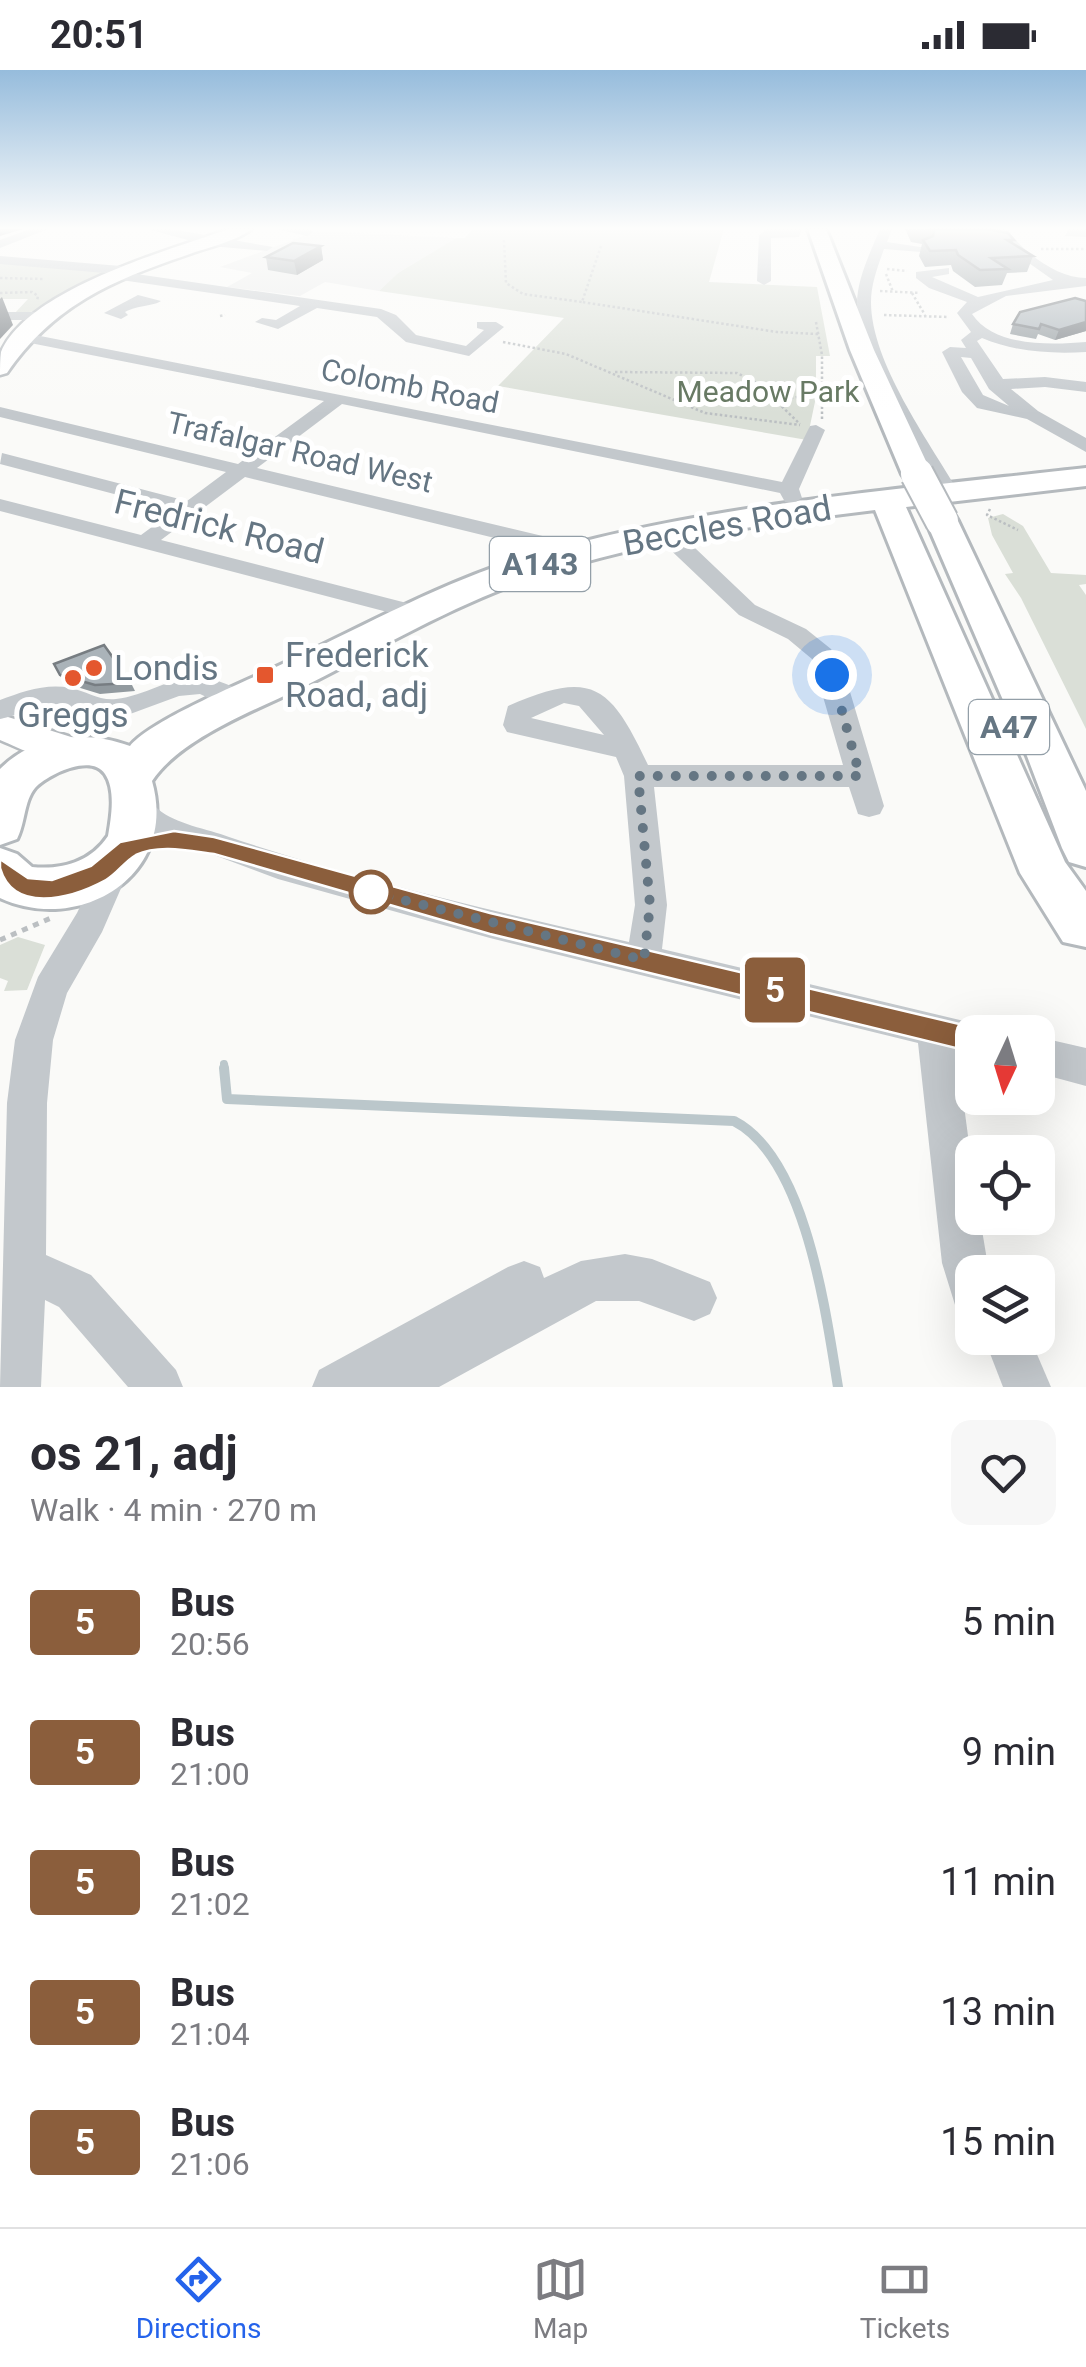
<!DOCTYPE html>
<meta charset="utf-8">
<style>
body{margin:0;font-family:Roboto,sans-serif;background:#f7f7f7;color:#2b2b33;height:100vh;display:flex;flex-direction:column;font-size:38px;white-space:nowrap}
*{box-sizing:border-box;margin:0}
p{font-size:32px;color:#7c7c81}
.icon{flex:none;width:55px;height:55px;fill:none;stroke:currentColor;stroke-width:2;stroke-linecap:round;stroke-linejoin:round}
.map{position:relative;height:1317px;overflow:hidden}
.drawer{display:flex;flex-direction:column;background:#fff;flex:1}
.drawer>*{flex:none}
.badge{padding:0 20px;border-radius:8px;font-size:35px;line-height:65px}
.needle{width:65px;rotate:184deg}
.controls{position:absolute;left:955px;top:945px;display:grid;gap:20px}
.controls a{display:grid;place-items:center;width:100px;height:100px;border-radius:20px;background:#fff;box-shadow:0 10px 40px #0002;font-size:50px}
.you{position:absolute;width:50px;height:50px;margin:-25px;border:8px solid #fff;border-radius:50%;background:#1a73e8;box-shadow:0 0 0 15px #1a73e833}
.map>.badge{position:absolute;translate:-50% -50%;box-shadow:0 0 0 5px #fff}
.round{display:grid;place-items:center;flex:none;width:105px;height:105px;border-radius:20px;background:#f7f7f7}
.headline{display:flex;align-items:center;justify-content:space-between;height:170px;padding:0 30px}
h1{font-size:48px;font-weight:700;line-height:75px}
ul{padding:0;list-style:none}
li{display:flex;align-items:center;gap:30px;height:130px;padding:0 30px}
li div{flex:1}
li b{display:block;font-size:38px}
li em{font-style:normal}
li .badge{min-width:110px;font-weight:700;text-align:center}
.status{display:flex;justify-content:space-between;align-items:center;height:70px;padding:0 50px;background:#fff;direction:ltr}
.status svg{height:28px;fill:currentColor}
.tab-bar{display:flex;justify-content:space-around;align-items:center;height:140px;border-top:2px solid #e1e1e2;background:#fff;font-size:28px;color:#7c7c81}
.tab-bar a{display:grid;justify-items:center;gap:5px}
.tab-bar .on{color:#2563eb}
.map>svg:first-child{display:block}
</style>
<div class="status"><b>20:51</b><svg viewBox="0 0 49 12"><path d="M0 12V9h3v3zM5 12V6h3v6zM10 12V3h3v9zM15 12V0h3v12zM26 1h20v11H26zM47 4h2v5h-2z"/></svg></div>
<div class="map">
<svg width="1086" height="1317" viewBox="0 0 1086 1317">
<rect width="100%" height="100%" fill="#fafaf8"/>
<!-- built -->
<path fill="#e8e9e9" d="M317,161L456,168L398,203L379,221L325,212L300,226L227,217L252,203L220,197Z"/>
<!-- green -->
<g fill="#dadfd7">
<path d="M472,159H724L709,212L817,217L830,286H816V327L807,370L498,316L564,248L379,221L398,203L456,168H465Z"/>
<path d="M0,191L126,199L43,241L15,243L28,229H0Z"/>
<path d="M1003,444L1023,456L1051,503L1086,505V514L1079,515L1086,525V659L1021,528L1005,504L1013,503L992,465L988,448Z"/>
<path d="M18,867L45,875L27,920L4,921L8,911L0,908V875Z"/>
</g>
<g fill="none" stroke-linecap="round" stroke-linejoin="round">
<!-- stream-far1 -->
<path stroke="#bbc7cb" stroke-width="8" d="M224,994L225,1000"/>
<!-- stream -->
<path stroke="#bbc7cb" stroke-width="10" d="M224,998L227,1029L734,1051C806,1088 826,1244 838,1317"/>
<defs>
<g id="major">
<path d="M229,159H252C235,172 208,177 187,185C111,211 54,235 7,303L0,305C0,298 0,289 1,282C28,219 169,180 229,159Z"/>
<path d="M8,647L90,673L95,682L90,691C62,700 26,681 0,670V649Z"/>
</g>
<g id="highway">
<path d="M808,159H826L874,280L932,404L928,410H906L902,404L850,280Z"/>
<path d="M1086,398V416L906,437L1065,792L1086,821V877L1063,872L1020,803L875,440C767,453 651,470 547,503C461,530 379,579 299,619C253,641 180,669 152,711C179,805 80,865 0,828V778L17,784L32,797C62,800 91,792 108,766C111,749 116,720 105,704C91,683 47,705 35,718C24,731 25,754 17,769L0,775V699C35,664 86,660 130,676C150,651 243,612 276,597C357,560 439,513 525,487C707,434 899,419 1086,398Z"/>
<path d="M942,441L954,444L958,451L1086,721V797L1069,792L1062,778L1027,686L926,451L930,444Z"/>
</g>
</defs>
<!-- major casing -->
<use href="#major" stroke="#b5babe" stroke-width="5"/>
<!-- highway casing -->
<use href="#highway" stroke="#b4b9bd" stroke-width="6"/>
<!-- path-far1 -->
<g stroke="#bbbfc2" stroke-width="2.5" stroke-dasharray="2.5 2.5" stroke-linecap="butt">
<path d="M504,170L506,213L523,224L582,232"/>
<path d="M601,176L582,232L777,262L818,264"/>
<path d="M1041,179H1086"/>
<path d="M887,199L907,201"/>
<path d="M886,204L893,222"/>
<path d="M0,208L45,209"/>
<path d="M880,221L920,223"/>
<path d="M0,223L32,222L38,226L37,231"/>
<path d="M912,223L925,245"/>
<path d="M884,245L949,247"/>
<path d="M220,246L225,245"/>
<path d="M816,252L822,285V349"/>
<path d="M503,272L566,284L705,343L800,355"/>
<path d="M615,302L737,303L755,312L760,323L776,331L800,354"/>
<path d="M776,331L824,322"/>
<path d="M990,439L987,445L1018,460"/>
</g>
<!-- path -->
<path stroke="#bbbfc2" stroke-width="5" stroke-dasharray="6 6" stroke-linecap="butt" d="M0,870L51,848"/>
<!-- minor -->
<g fill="#c3c8cc" fill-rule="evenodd">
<path d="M30,159H48L0,178V170Z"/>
<path d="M147,159H171L273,177L267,181L210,176Z"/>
<path d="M276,159H311L313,162L307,166Z"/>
<path d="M767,159H802L799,167L771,168V211L764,215L757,211L759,165Z"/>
<path d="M880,159H892L887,172L927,178L921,182L884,179C878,196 871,214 871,232C871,292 928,370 958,421L955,425H941L938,421C909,369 857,295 857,234C857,209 870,183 880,159Z"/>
<path d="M995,159H1007C1024,183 1057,208 1086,208V216L1006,226L972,244C994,277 1050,275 1086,272V282C1051,284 1015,282 982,268L977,271L1003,309L1045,307L1086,312V322L1045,317L1011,319L1038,341L1086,368V382L1027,349L977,338L962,322L942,282L950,277L966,278L961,270L971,262L957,243L967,232L929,218L916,208V202L949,198V204L932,207L978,227L1053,210L1009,179ZM961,287L971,288L989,319L1009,336L983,325Z"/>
<path d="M1069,159H1086V167L1065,166Z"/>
<path d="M0,186L133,197L140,201L136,204L381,239L396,245L416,265L466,276L484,260L477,258V252H496L504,257L469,286L406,272L377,247L317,238L278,259L255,252L262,248L276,250L300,236L121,210L116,209V204L0,194Z"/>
<path d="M138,225L161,231C155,236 138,235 125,242L128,245L121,249L104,243Z"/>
<path d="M0,242H44L51,246L44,250H0Z"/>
<path d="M20,262L782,412L810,356L816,355L825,360L799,419L802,428L792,434L785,432L780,423L342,334L257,398L593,478L596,483L585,490L245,407L161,470L430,539L434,544L422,551L0,441V429L141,465L175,440L0,394L2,383L187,431L226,402L0,347V337L238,394L324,331L15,270V264Z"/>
<path d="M667,458L675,459L755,535L806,559L831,579L845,605L884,736L880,744L869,747L858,744L849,717H654L667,835L662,879L985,956L988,962H972V987L957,983L972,1096V1148H980L989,1202H972V1244L956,1238L942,1193L918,973L490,868L278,809L137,756L119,727L124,719C146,712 145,726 158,739C175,754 208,759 229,767C360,811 495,841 629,872L635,835L624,706L616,687L507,662L503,655L508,636C593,599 610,615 648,695H843L812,589L788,569L739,545L659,469L656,464L659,459ZM564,633L579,636L604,665L531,648Z"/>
<path d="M200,606C218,611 239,615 249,632L245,638L236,641L200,624L179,626L122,647L100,648L57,634L0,649V630C22,622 46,613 70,618C87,621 99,631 116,629C145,626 170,607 200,606Z"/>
<path d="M116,780L127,784L132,793L102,862L67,923L53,970L47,1033L46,1185L91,1205L176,1300L183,1317H128L59,1237L45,1230L41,1317H0L7,1033L15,970L38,907L77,843L105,784Z"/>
<path d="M1038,967L1086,978V1016L1038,1003Z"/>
<path d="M625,1184L652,1189L710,1212L717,1228L710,1244L694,1251L639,1231H596L439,1317H312L319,1300L508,1197L524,1191L540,1197L544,1208L581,1191Z"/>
<path d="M984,1268H1030L1051,1317H1003Z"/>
</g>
<!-- major -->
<use href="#major" fill="#fff" fill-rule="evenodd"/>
<!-- highway -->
<use href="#highway" fill="#fff" fill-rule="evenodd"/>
<defs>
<path id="highway-bridge" d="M917,404L942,451"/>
</defs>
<!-- highway-bridge casing -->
<use href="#highway-bridge" stroke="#b4b9bd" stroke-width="36" stroke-linecap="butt"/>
<!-- highway-bridge -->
<use href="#highway-bridge" stroke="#fff" stroke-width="32"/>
</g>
<!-- wall -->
<g fill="#929a9f">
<path d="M905,159H990L1014,170L1012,173L1033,186L1027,202L1007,203L1002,215L975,217L953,201L951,195L925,197L919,186L922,174L911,172Z"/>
<path d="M321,176L323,190L297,205L268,200L266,187Z"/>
<path d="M1086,231V261L1055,270L1038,264L1036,269L1010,264L1013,254Z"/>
<path d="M54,594L131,613L135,621L100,624L64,613Z"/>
</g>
<!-- shaded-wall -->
<g fill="#777d82">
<path d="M0,159H23L0,166Z"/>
<path d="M321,176L323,190L297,205L294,191Z"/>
<path d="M2,227L13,255L0,269V229Z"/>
<path d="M1086,252V261L1055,270L1059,260Z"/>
</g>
<!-- building -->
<g fill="#aab3b9" stroke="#777d82" stroke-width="2.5">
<path d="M928,159H988L1008,163L1014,170H1007L1033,186L991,188L1008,199L980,200L958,185L956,180L930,181L923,170L933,166L934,161Z"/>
<path d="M293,173L321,176L294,191L266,187Z"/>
<path d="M1075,228L1086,231V252L1059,260L1041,254L1039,259L1013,254L1020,242Z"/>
<path d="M104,575L131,613L95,615L60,605L54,594Z"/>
</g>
<!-- sky -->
<linearGradient id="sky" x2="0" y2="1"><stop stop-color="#96bcdc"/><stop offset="0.46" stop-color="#fdfdfc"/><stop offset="1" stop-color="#fdfdfc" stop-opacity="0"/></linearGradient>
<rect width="1086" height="344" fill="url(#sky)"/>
<!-- line -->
<path fill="#8b5e3c" stroke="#fff" stroke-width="2.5" d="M174,761L214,767L490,843L972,957L982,960L986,969L982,978L972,982L490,864L214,784C190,781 159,774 136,785C125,791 117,804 106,810C69,830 13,843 0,798V789L28,808L52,810L91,796L120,772Z"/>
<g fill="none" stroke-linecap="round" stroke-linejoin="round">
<!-- walk -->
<path stroke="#657683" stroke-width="10" stroke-dasharray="0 18" d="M371,822L644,890L650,835L638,706H860L832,605"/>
</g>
<!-- markers -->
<g fill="#e4572e" stroke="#fff" stroke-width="4">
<circle cx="94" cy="598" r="10"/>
<rect x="255" y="595" width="20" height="20" rx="5"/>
<circle cx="73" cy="608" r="10"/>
</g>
<circle fill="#fff" stroke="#8b5e3c" stroke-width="5" cx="371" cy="822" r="20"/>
<g text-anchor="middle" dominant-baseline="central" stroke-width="10" stroke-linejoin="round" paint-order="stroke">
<!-- far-street labels -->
<g font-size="30" fill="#657683" stroke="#fff">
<text transform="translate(410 316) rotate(11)">Colomb Road</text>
<text transform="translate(300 382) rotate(13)">Trafalgar Road West</text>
</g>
<!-- far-park labels -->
<g font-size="30" fill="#687a64" stroke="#fff">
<text x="768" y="321">Meadow Park</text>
</g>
<!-- shield labels -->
<g fill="#fff" stroke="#939fa8" stroke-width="2.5">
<rect x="490" y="467" width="100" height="54" rx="8"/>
<rect x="969" y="630" width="80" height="54" rx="8"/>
</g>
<g font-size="32" font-weight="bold" fill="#657683">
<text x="540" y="494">A143</text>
<text x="1009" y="657">A47</text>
</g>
<!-- street labels -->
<g font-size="35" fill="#657683" stroke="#fff">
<text transform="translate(727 456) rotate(-10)">Beccles Road</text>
<text transform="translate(219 457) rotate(14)">Fredrick Road</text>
</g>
<!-- poi labels -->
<g font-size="35" fill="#657683" stroke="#fff" text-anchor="start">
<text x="285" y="585">Frederick<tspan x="285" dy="40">Road, adj</tspan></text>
<text x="114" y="598">Londis</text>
<text x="73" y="645" text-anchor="middle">Greggs</text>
</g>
</g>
</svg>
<div class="controls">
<a><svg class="needle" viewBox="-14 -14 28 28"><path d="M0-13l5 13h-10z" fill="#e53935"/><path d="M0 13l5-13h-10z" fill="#7c7c81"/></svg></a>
<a><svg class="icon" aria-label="locate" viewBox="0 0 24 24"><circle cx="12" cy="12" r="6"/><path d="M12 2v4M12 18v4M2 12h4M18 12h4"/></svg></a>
<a><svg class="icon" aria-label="layers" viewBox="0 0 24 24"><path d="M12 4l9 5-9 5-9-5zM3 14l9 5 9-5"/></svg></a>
</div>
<div class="you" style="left:832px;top:605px"></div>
<b class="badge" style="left:775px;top:920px;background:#8b5e3c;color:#fff">5</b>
</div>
<section class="drawer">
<div class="headline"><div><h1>os 21, adj</h1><p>Walk · 4 min · 270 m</p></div><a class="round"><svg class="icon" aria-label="heart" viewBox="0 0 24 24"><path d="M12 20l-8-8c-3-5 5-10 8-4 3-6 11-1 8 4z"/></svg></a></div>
<ul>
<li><span class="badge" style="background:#8b5e3c;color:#fff">5</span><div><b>Bus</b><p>20:56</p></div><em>5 min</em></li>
<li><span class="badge" style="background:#8b5e3c;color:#fff">5</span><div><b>Bus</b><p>21:00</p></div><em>9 min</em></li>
<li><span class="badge" style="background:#8b5e3c;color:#fff">5</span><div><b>Bus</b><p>21:02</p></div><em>11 min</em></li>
<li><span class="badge" style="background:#8b5e3c;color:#fff">5</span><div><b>Bus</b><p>21:04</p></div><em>13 min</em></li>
<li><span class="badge" style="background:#8b5e3c;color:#fff">5</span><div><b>Bus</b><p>21:06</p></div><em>15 min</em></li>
</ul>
</section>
<nav class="tab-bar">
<a class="on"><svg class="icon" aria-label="directions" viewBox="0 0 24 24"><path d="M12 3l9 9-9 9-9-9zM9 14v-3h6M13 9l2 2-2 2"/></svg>Directions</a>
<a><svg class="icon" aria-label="map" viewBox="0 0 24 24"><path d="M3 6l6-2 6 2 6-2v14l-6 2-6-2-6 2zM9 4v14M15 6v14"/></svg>Map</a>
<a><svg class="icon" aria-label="tickets" viewBox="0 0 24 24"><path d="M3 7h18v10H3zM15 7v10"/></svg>Tickets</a>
</nav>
